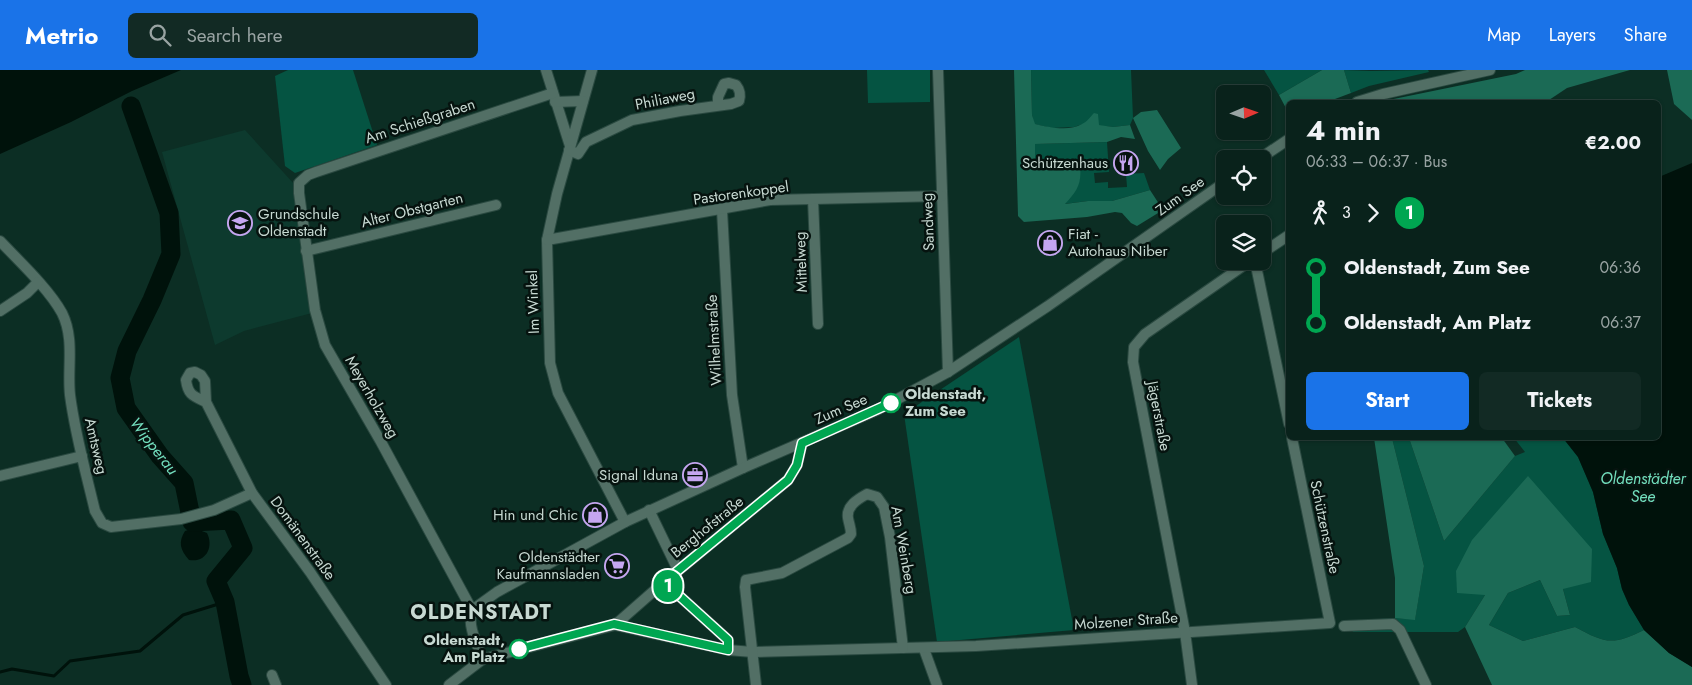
<!DOCTYPE html>
<meta charset="utf-8">
<style>
body{margin:0;font-family:Jost,sans-serif;background:#122a24;color:#f1f3f6;height:100vh;display:flex;flex-direction:column;font-size:19px;white-space:nowrap}
*{box-sizing:border-box;margin:0}
p{font-size:16px;color:#99a4a3}
.icon{flex:none;width:28px;height:28px;fill:none;stroke:currentColor;stroke-width:2;stroke-linecap:round;stroke-linejoin:round}
.map{position:relative;flex:1;overflow:hidden}
.side{position:absolute;left:1286px;top:30px;width:375px;height:340px;display:flex;flex-direction:column;background:#09221b;border-radius:8px;box-shadow:0 1px 4px #0004,0 0 0 1px #293f3a}
.side>*{flex:none}
.badge{padding:0 10px;border-radius:16px;font-size:18px;line-height:32px}
.needle{width:32px;rotate:88deg}
.tools{position:absolute;left:1216px;top:15px;display:grid;gap:10px}
.tools a{display:grid;place-items:center;width:55px;height:55px;border-radius:8px;background:#09221b;box-shadow:0 1px 4px #0004,0 0 0 1px #293f3a;font-size:25px}
.map>.badge{position:absolute;translate:-50% -50%;box-shadow:0 0 0 2px #fff}
.legs{display:flex;align-items:center;gap:8px;height:55px;padding:0 20px;font-size:16px}
.legs p{margin-inline-start:auto}
.head{display:flex;align-items:center;justify-content:space-between;height:85px;padding:0 20px}
h1{font-size:28px;font-weight:700;line-height:38px}
.action{display:flex;gap:10px;margin-top:auto;padding:10px 20px}
.action a{flex:1;height:58px;border-radius:8px;background:#1a73e8;color:#fff;font-size:20px;font-weight:700;line-height:58px;text-align:center}
.action a+a{background:#122a24;color:#f1f3f6}
ul{padding:0 20px;list-style:none}
li{display:flex;align-items:center;gap:18px;height:55px;font-size:19px}
li i{display:grid;place-items:center;width:8px;height:100%;margin:0 6px;background:currentColor}
li i::after{content:'';width:12px;height:12px;margin:-6px;border:4px solid;border-radius:50%;background:#09221b}
li p{margin-inline-start:auto}
li:first-child i{background:linear-gradient(#0000 50%,currentColor 0)}
li:last-child i{background:linear-gradient(currentColor 50%,#0000 0)}
header{display:flex;align-items:center;gap:30px;box-sizing:border-box;height:70px;padding:0 25px;background:#1a73e8;color:#fff}
header strong{font-size:24px}
nav{display:flex;gap:28px;margin-inline-start:auto;font-size:18px}
.search{width:350px;height:45px;background:#122a24;display:flex;align-items:center;gap:12px;box-sizing:border-box;padding:0 18px;border-radius:8px;color:#99a4a3;font-size:19px}
.map>svg:first-child{display:block}
</style>
<header>
<strong>Metrio</strong>
<div class="search"><svg class="icon" aria-label="search" viewBox="0 0 24 24"><circle cx="10" cy="10" r="6"/><path d="M15 15l6 6"/></svg>Search here</div>
<nav><a>Map</a><a>Layers</a><a>Share</a></nav>
</header>
<div class="map">
<svg width="1692" height="615" viewBox="0 0 1692 615">
<rect width="100%" height="100%" fill="#0c2e24"/>
<!-- built -->
<path fill="#0d3a2e" d="M245,60L294,114L312,243L244,261L215,275L162,82Z"/>
<!-- green -->
<g fill="#055442">
<path d="M288,0H353L377,75L295,103L285,96L275,6Z"/>
<path d="M867,0H930V32L868,33Z"/>
<path d="M1031,0H1131L1133,48L1130,55L1113,57L1083,54L1074,57L1052,58L1034,54L1032,45Z"/>
<path d="M1264,0H1322L1279,25Z"/>
<path d="M1344,0L1371,1L1428,0L1429,2L1369,16L1351,23Z"/>
<path d="M1107,72L1109,102L1094,103L1095,113L1108,112V118L1127,117L1126,104L1144,103L1150,120L1112,131H1088L1064,134L1035,96L1034,74Z"/>
<path d="M1019,267L1074,560L937,572L904,344Z"/>
<path d="M1392,368H1409L1444,471L1515,386L1525,382L1514,368H1563L1578,387L1593,422L1603,464L1617,498L1622,519L1629,535L1644,560C1612,576 1605,573 1575,557L1523,571L1489,555L1508,523L1540,510L1557,546L1570,545L1563,519L1592,479L1485,525L1465,557L1458,562H1353L1347,551L1395,548L1415,549L1424,496Z"/>
</g>
<!-- forest -->
<g fill="#1b6a55">
<path d="M1014,0H1031L1032,45L1035,54C1048,57 1069,62 1082,54C1087,52 1090,47 1094,43L1098,44L1099,55L1113,57L1130,55L1135,69L1121,67L1107,72L1035,74V96L1080,95C1082,114 1077,121 1065,134L1088,131H1112L1150,120L1163,140L1137,156L1131,153L1122,143L1115,142L1087,147L1024,152L1018,146Z"/>
<path d="M1322,0H1344L1351,23L1327,32H1289V44L1279,25Z"/>
<path d="M1525,0H1630L1567,18L1546,32H1379L1516,4Z"/>
<path d="M1667,0H1692V50L1674,34Z"/>
<path d="M1157,40L1181,78L1168,89L1160,100L1148,81L1133,48L1141,42Z"/>
<path d="M1374,368H1392L1424,496L1415,550L1395,548V508Z"/>
<path d="M1409,368H1502L1515,386L1444,471Z"/>
<path d="M1528,406L1592,479L1591,512L1563,519L1570,545L1557,546L1540,510L1508,523L1489,555L1523,571L1575,557C1605,573 1612,576 1644,560L1669,583L1692,597V615H1492L1465,557L1485,525L1457,523L1456,501L1472,470Z"/>
</g>
<!-- water -->
<g fill="#00120b">
<path d="M0,0H181L132,21L71,52L0,84Z"/>
<path d="M1692,93V597L1669,583L1644,560L1629,535L1622,519L1617,498L1603,464L1593,422L1578,387L1563,368H1659V107Z"/>
<path d="M194,458L207,463C214,477 206,493 189,490C180,480 178,472 185,461Z"/>
</g>
<g fill="none" stroke-linecap="round" stroke-linejoin="round">
<!-- stream -->
<path stroke="#00120b" stroke-width="3" d="M0,602L12,599L54,606L70,591L140,581L183,545L225,532"/>
<!-- river -->
<path stroke="#00120b" stroke-width="19" d="M131,36L169,143L171,184L152,230L127,281L120,308L126,338L160,386L184,413L192,452L231,450L243,478L216,511L225,532L239,606L242,615"/>
<defs>
<g id="street">
<path d="M546,0L570,76"/>
<path d="M592,0L557,124L547,170L550,293L558,323L625,452"/>
<path d="M938,0L948,302"/>
<path d="M555,32L583,31"/>
<path d="M1357,32L1383,24L1490,0"/>
<path d="M569,80L578,84L586,72L632,50L680,41L731,34L739,31C741,24 740,20 736,15L729,13L724,14L718,27V35"/>
<path d="M1259,89L1289,69"/>
<path d="M813,129L818,254"/>
<path d="M722,140L732,325L743,398"/>
<path d="M547,170L770,130L942,126"/>
<path d="M0,171C19,191 49,219 62,243C75,269 67,298 70,325C75,364 86,403 95,441L102,453L111,457L181,449L214,440L252,423"/>
<path d="M306,181L496,135"/>
<path d="M1262,183L1289,165"/>
<path d="M1255,191L1289,354"/>
<path d="M0,241L27,223L38,212"/>
<path d="M206,332C193,326 188,325 186,310L190,303L195,302L201,305L205,311L206,332L252,423L310,502L386,615"/>
<path d="M0,406L82,386"/>
<path d="M649,440L678,500"/>
<path d="M664,512L728,570V580"/>
<path d="M472,540L497,522L625,452L743,398L877,340L948,302L1048,236L1225,112"/>
<path d="M472,540L381,372L325,275L315,240L299,123V113L308,105L316,102L553,23"/>
<path d="M472,540C467,556 477,574 483,589"/>
<path d="M615,555L664,512L788,410L797,395L802,373"/>
<path d="M1344,556L1393,554L1400,560L1426,615"/>
<path d="M924,579L937,615"/>
<path d="M272,605L276,615"/>
<path d="M449,615L483,589L615,555L728,580L753,582L976,576L1330,553L1292,368"/>
<path d="M756,615L745,517L746,510L782,503L848,468L851,464C851,458 849,454 848,448C846,436 858,429 867,424L877,427L884,437L890,467L903,578"/>
<path d="M1192,615L1185,562L1133,292L1134,277L1145,264L1250,191"/>
</g>
</defs>
<!-- street casing -->
<use href="#street" stroke="#2a4940" stroke-width="12"/>
<!-- street -->
<use href="#street" stroke="#526f65" stroke-width="10"/>
</g>
<g fill="none" stroke-linecap="round" stroke-linejoin="round">
<defs>
<path id="line-1" d="M519,579L614,554L728,580V570L664,512L788,410L797,395L802,373L891,333"/>
</defs>
<!-- line-1 casing -->
<use href="#line-1" stroke="#fff" stroke-width="11"/>
<!-- line-1 -->
<use href="#line-1" stroke="#00a651" stroke-width="8"/>
</g>
<!-- icons -->
<defs>
<symbol id="restaurant-ring" viewBox="-11 -11 22 22"><circle r="9.5" fill="#06130f" stroke="#c5a6f0" stroke-width="1.5"/><path d="M-5-6h1v4h1v-4h1v4h1v-4h1v5L-1.5 .5V6h-2V.5L-5-1ZM5-6V6H3V1.5H1.5Q1.5-4 5-6Z" fill="#c5a6f0"/></symbol>
<symbol id="school-ring" viewBox="-11 -11 22 22"><circle r="9.5" fill="#06130f" stroke="#c5a6f0" stroke-width="1.5"/><path d="M0-5L7-2L0 1L-7-2ZM-4 1L0 2.5L4 1V4Q0 6-4 4Z" fill="#c5a6f0"/></symbol>
<symbol id="shop-ring" viewBox="-11 -11 22 22"><circle r="9.5" fill="#06130f" stroke="#c5a6f0" stroke-width="1.5"/><path d="M-5-2.5h2.3a2.7 3.5 0 0 1 5.4 0H5L5.5 6h-11ZM-1.5-2.5h3a1.5 2.3 0 0 0-3 0Z" fill="#c5a6f0"/></symbol>
<symbol id="office-ring" viewBox="-11 -11 22 22"><circle r="9.5" fill="#06130f" stroke="#c5a6f0" stroke-width="1.5"/><path d="M-6-3h4V-5.5h4V-3h4V5H-6ZM-1-4.5V-3h2v-1.5ZM-6 0V1H6V0Z" fill="#c5a6f0"/></symbol>
<symbol id="supermarket-ring" viewBox="-11 -11 22 22"><circle r="9.5" fill="#06130f" stroke="#c5a6f0" stroke-width="1.5"/><path d="M-6-5.5h2.5l.6 2H6L4.5 2H-2.5L-4.4-4H-6ZM-1.5 3.2a1.3 1.3 0 1 0 .1 0ZM3 3.2a1.3 1.3 0 1 0 .1 0Z" fill="#c5a6f0"/></symbol>
</defs>
<g fill-rule="evenodd">
<use href="#restaurant-ring" x="1112" y="79" width="28" height="28"/>
<use href="#school-ring" x="226" y="139" width="28" height="28"/>
<use href="#shop-ring" x="1036" y="159" width="28" height="28"/>
<use href="#office-ring" x="681" y="391" width="28" height="28"/>
<use href="#shop-ring" x="581" y="431" width="28" height="28"/>
<use href="#supermarket-ring" x="603" y="482" width="28" height="28"/>
</g>
<!-- markers -->
<g fill="#fff" stroke="#00a651" stroke-width="2.5">
<circle cx="891" cy="333" r="9"/>
<circle cx="519" cy="579" r="9"/>
</g>
<g text-anchor="middle" dominant-baseline="central" stroke-width="5" stroke-linejoin="round" paint-order="stroke">
<!-- street labels -->
<g font-size="15" fill="#c7d9d2" stroke="#06130f">
<text transform="translate(665 29) rotate(-11)">Philiaweg</text>
<text transform="translate(420 51) rotate(-18)">Am Schießgraben</text>
<text transform="translate(741 123) rotate(-8)">Pastorenkoppel</text>
<text transform="translate(1180 126) rotate(-36)">Zum See</text>
<text transform="translate(412 140) rotate(-14)">Alter Obstgarten</text>
<text transform="translate(928 152) rotate(-92)">Sandweg</text>
<text transform="translate(801 192) rotate(-92)">Mittelweg</text>
<text transform="translate(533 232) rotate(-92)">Im Winkel</text>
<text transform="translate(714 270) rotate(-93)">Wilhelmstraße</text>
<text transform="translate(372 327) rotate(60)">Meyerholzweg</text>
<text transform="translate(841 339) rotate(-23)">Zum See</text>
<text transform="translate(1159 346) rotate(79)">Jägerstraße</text>
<text transform="translate(96 376) rotate(77)">Amtsweg</text>
<text transform="translate(707 457) rotate(-39)">Berghofstraße</text>
<text transform="translate(1325 457) rotate(78)">Schützenstraße</text>
<text transform="translate(303 468) rotate(54)">Domänenstraße</text>
<text transform="translate(904 480) rotate(80)">Am Weinberg</text>
<text transform="translate(1126 551) rotate(-4)">Molzener Straße</text>
</g>
<!-- poi labels -->
<g font-size="15" fill="#c7d9d2" stroke="#06130f" text-anchor="end">
<text x="1108" y="93">Schützenhaus</text>
<text x="258" y="144" text-anchor="start">Grundschule<tspan x="258" dy="17">Oldenstadt</tspan></text>
<text x="1068" y="164" text-anchor="start">Fiat -<tspan x="1068" dy="17">Autohaus Niber</tspan></text>
<text x="678" y="405">Signal Iduna</text>
<text x="578" y="445">Hin und Chic</text>
<text x="600" y="487">Oldenstädter<tspan x="600" dy="17">Kaufmannsladen</tspan></text>
</g>
<!-- stop labels -->
<g font-size="15" font-weight="bold" fill="#c7d9d2" stroke="#06130f" text-anchor="start">
<text x="905" y="324">Oldenstadt,<tspan x="905" dy="17">Zum See</tspan></text>
<text x="505" y="570" text-anchor="end">Oldenstadt,<tspan x="505" dy="17">Am Platz</tspan></text>
</g>
<!-- water labels -->
<g font-size="16" font-style="italic" fill="#72debd" stroke="#06130f">
<text transform="translate(154 376) rotate(52)">Wipperau</text>
<text x="1643" y="408">Oldenstädter<tspan x="1643" dy="18">See</tspan></text>
</g>
<!-- district labels -->
<g font-size="20" font-weight="bold" letter-spacing="1" fill="#c7d9d2" stroke="#06130f">
<text x="481" y="542">OLDENSTADT</text>
</g>
</g>
</svg>
<div class="tools">
<a><svg class="needle" viewBox="-14 -14 28 28"><path d="M0-13l5 13h-10z" fill="#e53935"/><path d="M0 13l5-13h-10z" fill="#99a4a3"/></svg></a>
<a><svg class="icon" aria-label="locate" viewBox="0 0 24 24"><circle cx="12" cy="12" r="6"/><path d="M12 2v4M12 18v4M2 12h4M18 12h4"/></svg></a>
<a><svg class="icon" aria-label="layers" viewBox="0 0 24 24"><path d="M12 4l9 5-9 5-9-5zM3 14l9 5 9-5"/></svg></a>
</div>
<b class="badge" style="left:668px;top:516px;background:#00a651;color:#fff">1</b>
<section class="side">
<div class="head"><div><h1>4 min</h1><p>06:33 – 06:37 · Bus</p></div><b>€2.00</b></div>
<div class="legs"><svg class="icon" aria-label="walk" viewBox="0 0 24 24"><circle cx="13" cy="4" r="2"/><path d="M13 8l-2 6 4 7M11 14l-3 7M7 12l3-4h3l4 4"/></svg>3<svg class="icon" aria-label="forward" viewBox="0 0 24 24"><path d="M9 5l7 7-7 7"/></svg><b class="badge" style="background:#00a651;color:#fff">1</b></div>
<ul>
<li><i style="color:#00a651"></i><b>Oldenstadt, Zum See</b><p>06:36</p></li>
<li><i style="color:#00a651"></i><b>Oldenstadt, Am Platz</b><p>06:37</p></li>
</ul>
<div class="action"><a>Start</a><a>Tickets</a></div>
</section>
</div>
